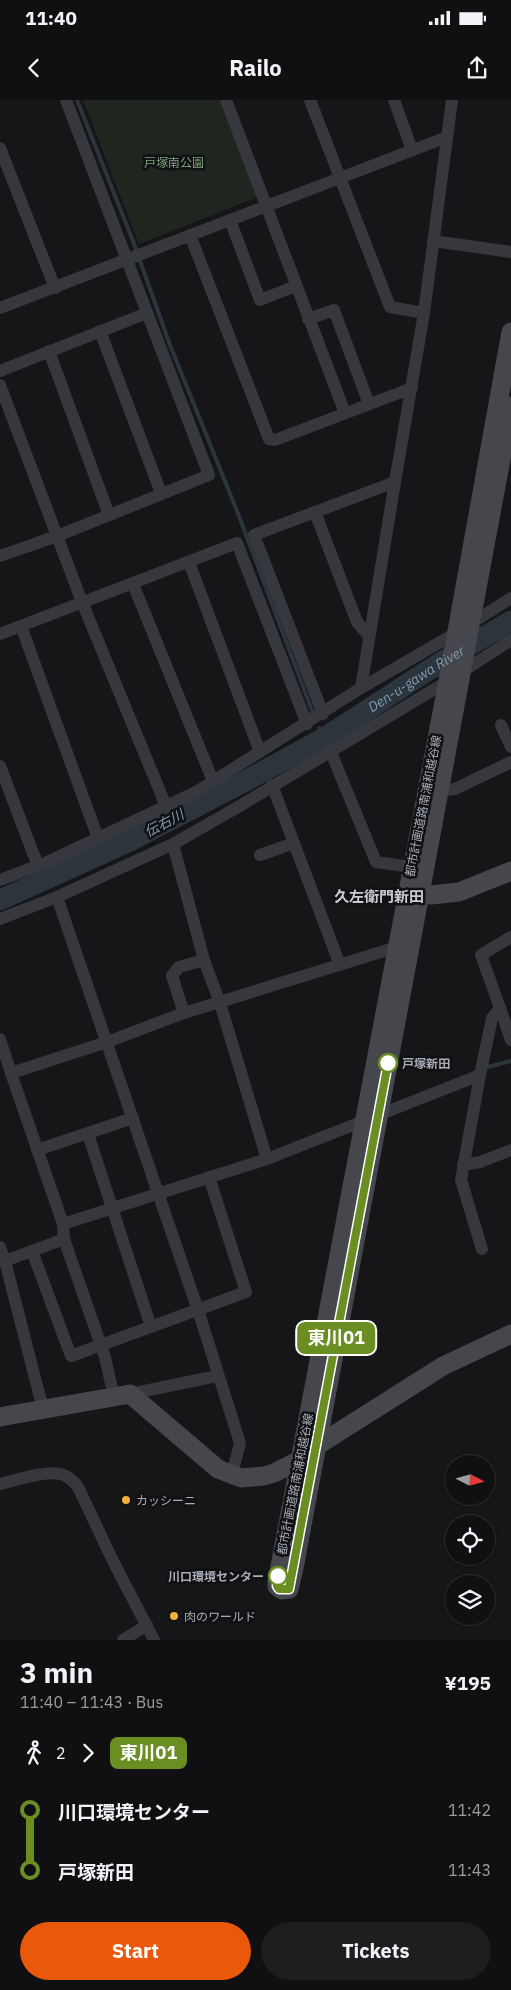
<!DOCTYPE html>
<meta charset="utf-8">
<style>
body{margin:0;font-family:"IBM Plex Sans","Noto Sans JP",sans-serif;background:#1e1e20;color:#f1f3f6;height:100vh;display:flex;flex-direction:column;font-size:19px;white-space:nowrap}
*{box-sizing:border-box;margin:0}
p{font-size:16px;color:#9c9d9f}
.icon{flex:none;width:28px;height:28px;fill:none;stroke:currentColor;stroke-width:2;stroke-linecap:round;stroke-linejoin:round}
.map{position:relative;height:1540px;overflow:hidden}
.panel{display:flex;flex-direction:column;background:#101012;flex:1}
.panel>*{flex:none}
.badge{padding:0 10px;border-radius:8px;font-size:18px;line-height:32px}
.needle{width:32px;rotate:96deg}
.controls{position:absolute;left:445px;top:1355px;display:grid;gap:10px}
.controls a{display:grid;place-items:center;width:50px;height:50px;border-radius:50%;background:#101012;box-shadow:0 1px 4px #0004,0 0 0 1px #303032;font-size:25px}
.map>.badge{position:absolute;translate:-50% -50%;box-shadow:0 0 0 2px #fff}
.legs{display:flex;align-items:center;gap:8px;height:55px;padding:0 20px;font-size:16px}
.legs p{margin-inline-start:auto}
.summary{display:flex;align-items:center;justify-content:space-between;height:85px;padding:0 20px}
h1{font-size:28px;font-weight:800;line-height:38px}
.cta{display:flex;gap:10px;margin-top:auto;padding:10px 20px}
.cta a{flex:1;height:58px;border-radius:30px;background:#ea580c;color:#fff;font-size:20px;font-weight:800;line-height:58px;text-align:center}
.cta a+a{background:#1e1e20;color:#f1f3f6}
ul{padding:0 20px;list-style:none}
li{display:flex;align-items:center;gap:18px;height:60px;font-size:19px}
li i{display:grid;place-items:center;width:8px;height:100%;margin:0 6px;background:currentColor}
li i::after{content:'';width:12px;height:12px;margin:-6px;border:4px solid;border-radius:50%;background:#101012}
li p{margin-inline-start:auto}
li:first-child i{background:linear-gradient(#0000 50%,currentColor 0)}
li:last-child i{background:linear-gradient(currentColor 50%,#0000 0)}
.status{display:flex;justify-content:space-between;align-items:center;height:35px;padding:0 25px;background:#101012;direction:ltr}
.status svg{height:14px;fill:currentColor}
header{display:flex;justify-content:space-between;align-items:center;height:65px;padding:0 20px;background:#101012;font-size:22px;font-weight:800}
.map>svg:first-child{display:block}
</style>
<div class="status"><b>11:40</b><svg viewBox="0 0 49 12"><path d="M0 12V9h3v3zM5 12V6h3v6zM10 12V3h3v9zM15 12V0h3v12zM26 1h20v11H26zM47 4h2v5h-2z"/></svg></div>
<header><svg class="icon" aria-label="back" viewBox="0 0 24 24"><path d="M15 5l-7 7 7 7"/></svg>Railo<svg class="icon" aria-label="share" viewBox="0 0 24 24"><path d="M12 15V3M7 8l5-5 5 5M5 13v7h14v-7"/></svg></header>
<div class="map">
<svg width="511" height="1540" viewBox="0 0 511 1540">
<rect width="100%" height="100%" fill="#161618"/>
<!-- green -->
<path fill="#1e261f" d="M83,0H220L258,97L139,144Z"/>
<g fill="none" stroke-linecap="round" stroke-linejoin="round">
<!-- stream -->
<g stroke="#2c353c" stroke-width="4">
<path d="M77,0L133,141L170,245L239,416L314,616"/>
<path d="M319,628L324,638"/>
<path d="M484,968L511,961"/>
</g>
<!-- river -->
<path stroke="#2c353c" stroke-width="21" id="s1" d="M0,800L128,742L238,685L324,638L435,566L511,521"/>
<!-- street -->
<g stroke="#37383d" stroke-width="12">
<path d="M226,0L345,313"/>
<path d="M310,0L390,207L424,213"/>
<path d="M394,0L412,50"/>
<path d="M0,48L55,188"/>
<path d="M230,120L260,200L296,186"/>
<path d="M190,135L269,339L275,340L412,288"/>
<path d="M433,141L511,152"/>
<path d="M0,208L447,37"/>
<path d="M308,219L334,210L369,304"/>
<path d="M100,231L161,393"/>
<path d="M49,251L109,415"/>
<path d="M0,271L147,213"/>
<path d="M0,285L82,502L166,706"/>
<path d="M315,412L357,522L369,536"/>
<path d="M0,456L57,436L209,375L66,0"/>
<path d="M189,462L260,652"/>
<path d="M133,484L213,681"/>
<path d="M21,526L98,738"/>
<path d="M0,534L237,443L307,624"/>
<path d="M361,588L395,382L424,213L452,0"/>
<path d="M323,614L254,435L395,382"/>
<path d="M501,625L511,647"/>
<path d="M330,650L376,762L411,767"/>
<path d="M0,666L38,766"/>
<path d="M272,685L340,865"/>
<path d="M433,692L455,689L511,662"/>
<path d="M173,744L204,860L220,903L267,1059"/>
<path d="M260,755L294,743"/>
<path d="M0,780L45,763L196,692L361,588L456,533L511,498"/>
<path d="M57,797L198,1210L240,1343L232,1374"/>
<path d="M0,819L57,797L173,744L238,707L448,581L511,540"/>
<path d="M500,908L511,940"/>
<path d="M184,913L172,876L179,867L204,860"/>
<path d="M0,939L11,973"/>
<path d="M480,975L461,1080L482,1149"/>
<path d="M88,1034L151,1227"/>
<path d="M37,1050L133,1018"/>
<path d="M463,1065L480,1062L511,1050"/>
<path d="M63,1124L11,973L107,942L184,913L397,847"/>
<path d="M64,1139L105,1257L114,1297"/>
<path d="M0,1147L5,1161L43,1309"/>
<path d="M32,1151L71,1256L246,1192L209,1077"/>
<path d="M5,1161L64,1139L63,1124L267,1059L480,975L492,918L500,908L481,855L511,837"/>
<path d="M130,1294L217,1276"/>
<path d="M0,1384C17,1380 51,1368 66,1376C71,1379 75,1383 78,1387L113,1461L154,1540"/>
<path d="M123,1540L147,1525"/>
</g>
<!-- secondary -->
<g stroke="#45474d" stroke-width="19">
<path d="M511,232L448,581L277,1482V1486L282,1490L289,1489L294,1468L511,306"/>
<path d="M408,792L431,795L459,792L511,771"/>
<path d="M0,1317L130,1294L218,1369L241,1378L264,1376L274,1373L300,1360L315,1347L443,1266L511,1234"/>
</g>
</g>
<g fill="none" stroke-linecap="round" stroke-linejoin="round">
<defs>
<path id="line-1" d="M278,1476L277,1486L279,1489H289L388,963"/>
</defs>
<!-- line-1 casing -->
<use href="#line-1" stroke="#fff" stroke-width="11"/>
<!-- line-1 -->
<use href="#line-1" stroke="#6b8e23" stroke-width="8"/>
</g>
<!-- markers -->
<g fill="#fff" stroke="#6b8e23" stroke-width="2.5">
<circle cx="388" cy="963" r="9"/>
<circle cx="278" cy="1476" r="9"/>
</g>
<g fill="#f2b134" stroke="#111113" stroke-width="2">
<circle cx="126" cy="1400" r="5"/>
<circle cx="174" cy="1516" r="5"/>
</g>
<g text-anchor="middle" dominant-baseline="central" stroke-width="5" stroke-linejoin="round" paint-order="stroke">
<!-- park labels -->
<g font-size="12" fill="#7fa381" stroke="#111113">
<text x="174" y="62">戸塚南公園</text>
</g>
<!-- street labels -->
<g font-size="12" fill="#a8adb8" stroke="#111113">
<text transform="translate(423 706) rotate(-79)">都市計画道路南浦和越谷線</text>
<text transform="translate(295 1384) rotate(-79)">都市計画道路南浦和越谷線</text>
</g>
<!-- stop labels -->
<g font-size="12" font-weight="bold" fill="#a8adb8" stroke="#111113" text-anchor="start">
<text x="402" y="963">戸塚新田</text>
<text x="264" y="1476" text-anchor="end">川口環境センター</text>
</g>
<!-- poi labels -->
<g font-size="12" fill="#a8adb8" stroke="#111113" text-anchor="start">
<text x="136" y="1400">カッシーニ</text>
<text x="184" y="1516">肉のワールド</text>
</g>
<!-- water labels -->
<g font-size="14" font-style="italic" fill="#7f9bb3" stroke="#111113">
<text stroke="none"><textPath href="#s1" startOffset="472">Den-u-gawa River</textPath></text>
<text transform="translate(164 723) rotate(-28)">伝右川</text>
</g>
<!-- quarter labels -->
<g font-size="15" font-weight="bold" fill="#c9ccd4" stroke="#111113">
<text x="379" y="796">久左衛門新田</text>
</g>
</g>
</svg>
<div class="controls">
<a><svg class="needle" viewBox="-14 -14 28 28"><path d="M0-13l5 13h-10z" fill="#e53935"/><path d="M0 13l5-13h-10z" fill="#9c9d9f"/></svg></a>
<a><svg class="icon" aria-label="locate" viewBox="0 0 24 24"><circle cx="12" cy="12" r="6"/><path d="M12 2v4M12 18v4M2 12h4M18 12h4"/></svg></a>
<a><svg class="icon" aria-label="layers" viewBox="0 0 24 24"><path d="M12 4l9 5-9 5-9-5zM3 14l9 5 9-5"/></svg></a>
</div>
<b class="badge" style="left:336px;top:1238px;background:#6b8e23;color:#fff">東川01</b>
</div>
<section class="panel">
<div class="summary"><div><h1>3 min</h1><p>11:40 – 11:43 · Bus</p></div><b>¥195</b></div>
<div class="legs"><svg class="icon" aria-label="walk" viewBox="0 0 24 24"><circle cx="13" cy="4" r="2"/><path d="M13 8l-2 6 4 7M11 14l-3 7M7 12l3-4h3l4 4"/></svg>2<svg class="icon" aria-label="forward" viewBox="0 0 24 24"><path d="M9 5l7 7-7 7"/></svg><b class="badge" style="background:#6b8e23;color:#fff">東川01</b></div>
<ul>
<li><i style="color:#6b8e23"></i><b>川口環境センター</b><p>11:42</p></li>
<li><i style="color:#6b8e23"></i><b>戸塚新田</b><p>11:43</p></li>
</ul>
<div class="cta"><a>Start</a><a>Tickets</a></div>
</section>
